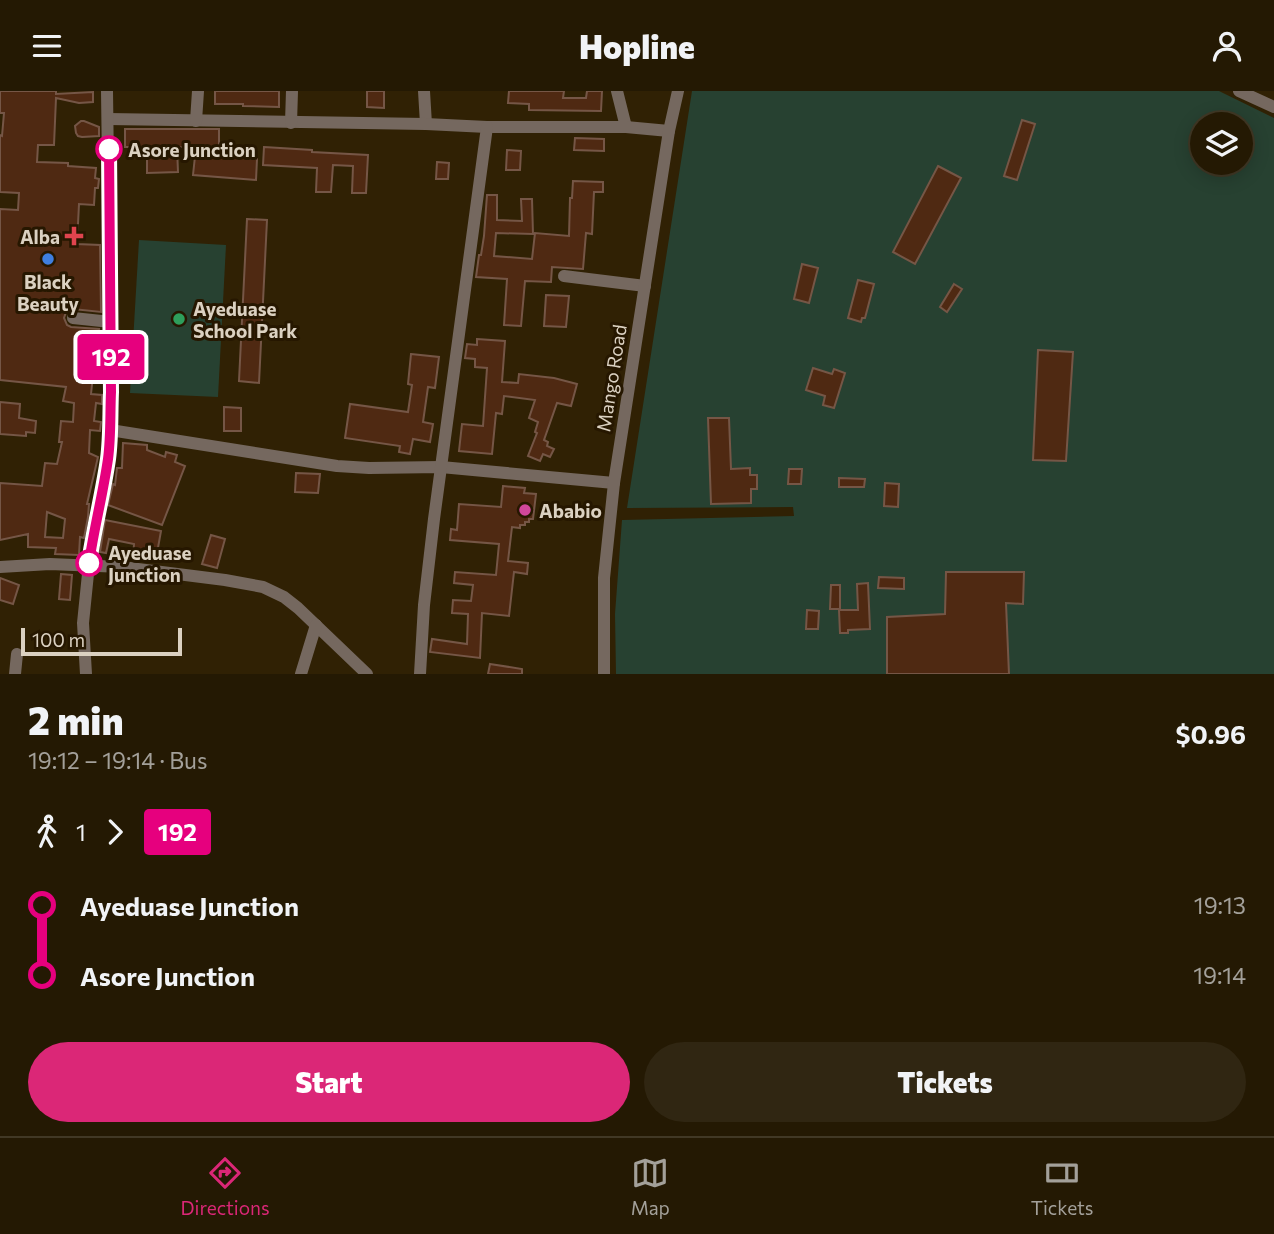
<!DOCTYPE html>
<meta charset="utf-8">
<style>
body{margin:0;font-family:Commissioner,sans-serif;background:#302612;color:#f1f3f6;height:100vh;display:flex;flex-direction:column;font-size:26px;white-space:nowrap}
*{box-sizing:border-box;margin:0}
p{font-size:23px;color:#a3a09a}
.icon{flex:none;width:38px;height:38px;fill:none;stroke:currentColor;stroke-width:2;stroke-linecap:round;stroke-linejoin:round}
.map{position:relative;height:583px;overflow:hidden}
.drawer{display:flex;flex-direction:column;background:#241903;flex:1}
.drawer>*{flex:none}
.badge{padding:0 14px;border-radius:5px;font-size:24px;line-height:46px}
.buttons{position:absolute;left:1190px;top:21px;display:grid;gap:14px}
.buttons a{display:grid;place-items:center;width:63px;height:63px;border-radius:50%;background:#241903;box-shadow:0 4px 18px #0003,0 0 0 2px #413825;font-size:35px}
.scale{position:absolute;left:21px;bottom:18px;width:161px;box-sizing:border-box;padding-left:7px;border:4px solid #dbd1c1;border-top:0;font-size:19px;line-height:24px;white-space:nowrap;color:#dbd1c1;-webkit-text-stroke:5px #261700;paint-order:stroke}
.map>.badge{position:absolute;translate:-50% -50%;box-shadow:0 0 0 4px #fff}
.legs{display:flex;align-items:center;gap:10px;height:77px;padding:0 28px;font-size:23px}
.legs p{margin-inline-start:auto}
.overview{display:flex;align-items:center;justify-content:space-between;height:119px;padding:0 28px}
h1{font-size:38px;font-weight:800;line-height:52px}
.button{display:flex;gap:14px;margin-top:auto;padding:14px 28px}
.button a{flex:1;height:80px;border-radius:42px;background:#db2777;color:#fff;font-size:28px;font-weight:800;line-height:80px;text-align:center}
.button a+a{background:#302612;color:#f1f3f6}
ul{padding:0 28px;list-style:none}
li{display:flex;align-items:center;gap:24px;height:70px;font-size:26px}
li i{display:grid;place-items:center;width:10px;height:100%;margin:0 9px;background:currentColor}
li i::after{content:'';width:18px;height:18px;margin:-9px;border:5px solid;border-radius:50%;background:#241903}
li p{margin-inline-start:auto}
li:first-child i{background:linear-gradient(#0000 50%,currentColor 0)}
li:last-child i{background:linear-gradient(currentColor 50%,#0000 0)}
header{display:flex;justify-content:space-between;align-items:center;height:91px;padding:0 28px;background:#241903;font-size:32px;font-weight:800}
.menu{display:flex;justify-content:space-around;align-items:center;height:98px;border-top:2px solid #413825;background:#241903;font-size:19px;color:#a3a09a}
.menu a{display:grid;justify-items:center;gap:4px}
.menu .on{color:#db2777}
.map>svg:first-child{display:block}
</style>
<header><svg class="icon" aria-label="menu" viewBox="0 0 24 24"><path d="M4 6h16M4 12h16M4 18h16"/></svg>Hopline<svg class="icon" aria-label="person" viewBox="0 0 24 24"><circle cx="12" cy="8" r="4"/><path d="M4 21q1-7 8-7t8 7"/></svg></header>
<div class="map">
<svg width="1274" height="583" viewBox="0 0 1274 583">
<rect width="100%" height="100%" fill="#302104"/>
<!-- green -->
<g fill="#274131" fill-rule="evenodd">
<path d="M692,0H1219L1274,27V583H616L615,523L622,429L794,425L793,416L627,417ZM1202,33H1241V72H1202Z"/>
<path d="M139,149L226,154L218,306L130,302Z"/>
</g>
<!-- building -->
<g fill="#4f2912" stroke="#755646" stroke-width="2" fill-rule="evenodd">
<path d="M0,0H56V3L93,1V11L79,12L56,7L54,54H38L37,71L68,72V75L96,77L95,87L99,88L98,97H95L94,114L79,113L77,153L100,154L101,221L73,218L66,221L64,227L67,234L71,236L99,238L98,252H102L101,266L95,265L91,303L102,304V313L96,312L94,330L101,331L100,340L90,339L89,362L98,366L87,413H89L88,426L84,447L80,446L79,464L55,463L56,457L28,456V443L0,449V392L42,395L45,372L57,373L62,351H59L61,330L73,331L74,312L63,310L66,296L0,289V118L18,119L19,102L0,101V44L2,45L4,22H0ZM47,421L65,428L63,447L45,446Z"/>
<path d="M215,0H279V16L243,15V13H215Z"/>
<path d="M367,0H384V17L367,16Z"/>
<path d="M509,0H564L563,7H586L587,0H602L601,20L529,19V13L508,12Z"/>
<path d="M1022,29L1035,33L1017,89L1004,85Z"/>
<path d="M81,30H84L99,36V45L82,46L78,45L76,42L75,35Z"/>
<path d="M125,38H219V65L257,68L256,89L193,84L196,56H177L178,81L147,82V56H125Z"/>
<path d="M575,47L604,48V60L574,59Z"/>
<path d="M264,56L312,59V61L368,64L366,102H352L353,75L333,74L331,101H316L317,77L263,74Z"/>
<path d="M507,59L521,60L520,79H506Z"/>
<path d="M437,71L449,72L448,88H436Z"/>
<path d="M938,75L961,87L915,173L893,161Z"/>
<path d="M573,90L603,91V101H594L592,143L586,142L583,178L552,176L551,191L525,190L521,235L504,234L507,188L476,186L479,164H481L484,145L487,104H497V129L522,130L521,108H532L533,143L496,142L494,165L532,168L535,142L569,145L570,107H572Z"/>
<path d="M247,128L267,129L259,292L239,290Z"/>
<path d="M802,173L818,177L809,212L794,208Z"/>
<path d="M858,189L874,193L865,227H862L861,231L848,227Z"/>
<path d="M954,193L962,198L947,221L940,216Z"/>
<path d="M546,204L569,205L566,236L544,235Z"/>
<path d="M477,248L505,250L502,291L518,292L519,283L554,287L577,293L571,315L557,312L544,349L548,351L547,355L554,358L550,366L543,363L540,370L528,365L537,342L535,341L538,331L529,327L535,309L504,305L502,323L496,322L492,363L459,360L462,333L483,335L487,277L475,276V268L465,267L467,253L477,254Z"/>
<path d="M1038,259L1073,261L1066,370L1033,369Z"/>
<path d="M411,263L439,266L435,297L428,296L423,331L433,333L430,351L413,348L410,363L399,361L400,355L345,347L350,313L408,321L412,294L408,293Z"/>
<path d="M813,277L832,283L834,278L845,282L834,317L823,314L825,305L806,299Z"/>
<path d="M0,311L20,313L19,327L36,330L35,342L26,341V345L0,343Z"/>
<path d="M224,316L241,317V340H224Z"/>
<path d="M708,327H729L731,378L750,377V384H757V398H751V412L711,413Z"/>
<path d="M123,352L147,354V359L165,366L166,361L177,364L175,371L185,375L162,434L108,414L113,393L115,394L117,377H122Z"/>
<path d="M789,378H802L801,393H788Z"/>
<path d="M296,382L320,383L318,402L295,401Z"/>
<path d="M839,387L865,388L864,396H839Z"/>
<path d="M885,392L899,393L898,416L884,415Z"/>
<path d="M503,395L525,397L524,402L536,403L533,428H529V431H525V434H520V437L512,436L508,470L528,472L527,483L514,481L509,525L482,522L480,567L430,561L432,548L467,553L468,523L452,522L453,509L471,510L473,494L454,492L455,481L496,484L499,453L450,449L451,438L457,439L459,413L501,416Z"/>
<path d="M105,429L161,440L156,468L133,467L134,453L109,448L106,462L100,461Z"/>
<path d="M211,444L225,448L217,477L202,473Z"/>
<path d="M946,481H1024L1023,513L1006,512L1009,583H887V526L945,523Z"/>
<path d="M61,483L72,484L70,509L59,508Z"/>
<path d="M879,486L904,487V498L878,497Z"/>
<path d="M0,487L19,494L13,513L0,509Z"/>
<path d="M868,492L870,538L848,539V542H840L839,519H858L857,493Z"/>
<path d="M831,494H840V518H830Z"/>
<path d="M807,519L819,520L818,538H806Z"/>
<path d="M490,573L522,578V583H488Z"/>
</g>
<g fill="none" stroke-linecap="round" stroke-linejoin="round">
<!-- minor -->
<g stroke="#75685f" stroke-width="12">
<path d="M424,0L426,33"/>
<path d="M617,0L626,36"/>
<path d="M1239,0L1274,16"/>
<path d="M108,28L426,33L487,36H626L669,40"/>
<path d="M196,30L198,0"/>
<path d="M291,32L292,0"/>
<path d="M564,185L645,195"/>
<path d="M73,227L111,231"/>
<path d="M110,339L337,375L369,377L441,376L614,392"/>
<path d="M0,476L50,473L122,476L225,489L263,496L284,506L298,517L367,583"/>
<path d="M15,583L17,563"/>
<path d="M86,583L83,532L89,473L95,432L103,399L108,364L111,301L107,0"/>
<path d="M301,583L316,534"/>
<path d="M420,583L424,514L434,428L487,36"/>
<path d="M604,583V487L614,392L669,40L678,0"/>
</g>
</g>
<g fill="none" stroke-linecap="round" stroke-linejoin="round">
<defs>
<path id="line-1" d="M89,472C94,437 103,403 108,368C111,346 110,323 111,301L109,58"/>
</defs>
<!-- line-1 casing -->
<use href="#line-1" stroke="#fff" stroke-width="16"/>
<!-- line-1 -->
<use href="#line-1" stroke="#e6007e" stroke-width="10"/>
</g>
<!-- markers -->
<g fill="#fff" stroke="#e6007e" stroke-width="3.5">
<circle cx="109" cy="58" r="12"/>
<circle cx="89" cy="472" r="12"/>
</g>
<path fill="#e0444e" stroke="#261700" stroke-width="2.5" d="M70.5 134.5h7v7h7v7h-7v7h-7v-7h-7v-7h7z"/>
<circle fill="#3f7fe0" stroke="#261700" stroke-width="2.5" cx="48" cy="168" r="7"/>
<circle fill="#2e9e5b" stroke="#261700" stroke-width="2.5" cx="179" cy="228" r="7"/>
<circle fill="#d1479c" stroke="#261700" stroke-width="2.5" cx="525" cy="419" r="7"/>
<g text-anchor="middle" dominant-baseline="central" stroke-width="6" stroke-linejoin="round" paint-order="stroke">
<!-- stop labels -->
<g font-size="19" font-weight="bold" fill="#dbd1c1" stroke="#261700" text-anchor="start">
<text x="128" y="58">Asore Junction</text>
<text x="108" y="461">Ayeduase<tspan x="108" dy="22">Junction</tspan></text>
</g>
<!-- poi labels -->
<g font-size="19" font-weight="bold" fill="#dbd1c1" stroke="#261700" text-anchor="start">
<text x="60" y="145" text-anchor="end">Alba</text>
<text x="48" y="190" text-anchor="middle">Black<tspan x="48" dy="22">Beauty</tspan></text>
<text x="193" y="217">Ayeduase<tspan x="193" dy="22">School Park</tspan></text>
<text x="539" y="419">Ababio</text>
</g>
<!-- street labels -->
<g font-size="19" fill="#dbd1c1" stroke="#261700">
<text transform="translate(611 287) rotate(-81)">Mango Road</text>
</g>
</g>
</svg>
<div class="buttons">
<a><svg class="icon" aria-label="layers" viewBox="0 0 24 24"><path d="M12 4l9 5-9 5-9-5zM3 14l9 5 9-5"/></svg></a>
</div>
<div class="scale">100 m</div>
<b class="badge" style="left:111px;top:266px;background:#e6007e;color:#fff">192</b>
</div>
<section class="drawer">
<div class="overview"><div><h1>2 min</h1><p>19:12 – 19:14 · Bus</p></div><b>$0.96</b></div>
<div class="legs"><svg class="icon" aria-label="walk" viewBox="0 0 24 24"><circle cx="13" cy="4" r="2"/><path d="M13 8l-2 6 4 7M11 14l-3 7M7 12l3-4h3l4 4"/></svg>1<svg class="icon" aria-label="forward" viewBox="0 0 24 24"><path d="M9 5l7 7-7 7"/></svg><b class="badge" style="background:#e6007e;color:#fff">192</b></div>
<ul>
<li><i style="color:#e6007e"></i><b>Ayeduase Junction</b><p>19:13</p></li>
<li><i style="color:#e6007e"></i><b>Asore Junction</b><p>19:14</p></li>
</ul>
<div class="button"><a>Start</a><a>Tickets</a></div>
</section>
<nav class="menu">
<a class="on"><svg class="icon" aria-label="directions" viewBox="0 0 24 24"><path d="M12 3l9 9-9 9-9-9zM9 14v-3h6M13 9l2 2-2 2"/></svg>Directions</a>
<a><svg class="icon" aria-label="map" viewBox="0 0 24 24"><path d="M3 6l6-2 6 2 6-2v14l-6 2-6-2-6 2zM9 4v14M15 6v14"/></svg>Map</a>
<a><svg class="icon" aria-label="tickets" viewBox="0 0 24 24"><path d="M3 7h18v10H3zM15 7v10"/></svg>Tickets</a>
</nav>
